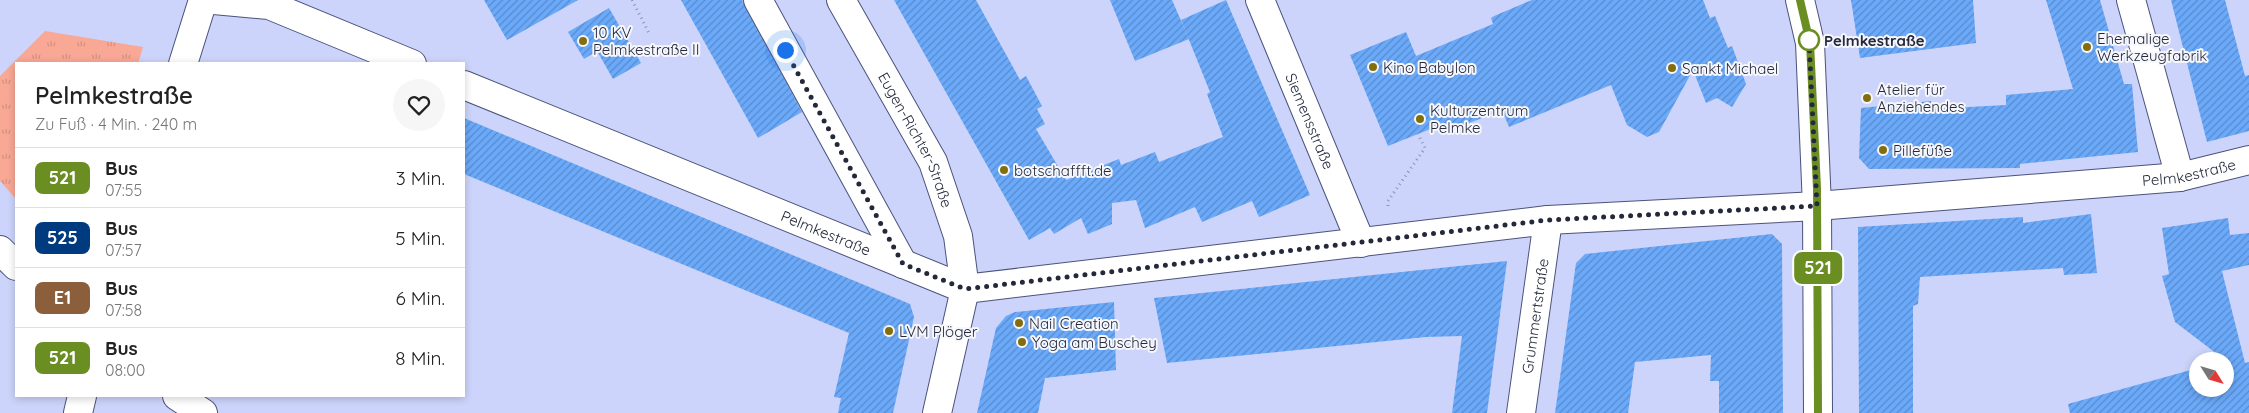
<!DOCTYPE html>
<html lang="de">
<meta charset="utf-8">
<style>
body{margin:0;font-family:Quicksand,sans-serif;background:#f6f6f6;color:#222;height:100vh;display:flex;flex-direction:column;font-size:19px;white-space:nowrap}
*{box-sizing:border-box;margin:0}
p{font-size:16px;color:#767676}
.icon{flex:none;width:28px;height:28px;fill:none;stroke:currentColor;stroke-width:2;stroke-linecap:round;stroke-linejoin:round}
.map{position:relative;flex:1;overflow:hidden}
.drawer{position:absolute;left:15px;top:62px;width:450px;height:335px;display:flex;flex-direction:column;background:#fff;border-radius:0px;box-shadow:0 2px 8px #0003}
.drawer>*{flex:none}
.badge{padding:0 10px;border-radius:8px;font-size:18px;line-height:32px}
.needle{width:32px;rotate:127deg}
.buttons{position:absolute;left:2189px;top:352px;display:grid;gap:10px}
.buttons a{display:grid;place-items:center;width:45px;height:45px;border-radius:50%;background:#fff;box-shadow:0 2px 8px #0003;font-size:25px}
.you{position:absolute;width:25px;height:25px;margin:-12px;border:4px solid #fff;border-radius:50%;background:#1a73e8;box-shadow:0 0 0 8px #1a73e833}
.map>.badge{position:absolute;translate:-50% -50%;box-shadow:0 0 0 2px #fff}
.round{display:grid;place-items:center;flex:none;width:52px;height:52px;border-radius:26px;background:#f6f6f6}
.summary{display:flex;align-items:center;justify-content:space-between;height:85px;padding:0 20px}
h1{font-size:24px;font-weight:600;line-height:38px}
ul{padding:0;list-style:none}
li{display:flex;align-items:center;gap:15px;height:60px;padding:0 20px;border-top:1px solid #e0e0e0}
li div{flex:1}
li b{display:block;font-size:19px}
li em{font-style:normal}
li .badge{min-width:55px;font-weight:700;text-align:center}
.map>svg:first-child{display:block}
</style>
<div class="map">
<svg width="2249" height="413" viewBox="0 0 2249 413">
<defs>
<pattern id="grass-tufts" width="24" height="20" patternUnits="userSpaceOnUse" patternTransform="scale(1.25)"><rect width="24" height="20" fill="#f8a894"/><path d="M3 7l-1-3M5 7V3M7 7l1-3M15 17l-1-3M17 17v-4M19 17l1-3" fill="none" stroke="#d49180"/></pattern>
<pattern id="building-hatch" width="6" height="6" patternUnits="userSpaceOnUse" patternTransform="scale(1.25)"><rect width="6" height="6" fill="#6baafa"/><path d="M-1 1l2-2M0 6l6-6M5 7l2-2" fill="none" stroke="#588acb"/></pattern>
</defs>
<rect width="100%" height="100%" fill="#ccd4fb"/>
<!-- grass -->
<path fill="url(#grass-tufts)" d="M45,31L143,47L138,64H16V199L0,181V76Z"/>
<!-- building -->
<g fill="url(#building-hatch)">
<path d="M484,0H578L507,40Z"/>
<path d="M681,0H742L802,112L758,138Z"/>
<path d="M894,0H976L1020,80L1026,76L1042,106L1037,109L1045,124L1036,129L1066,180L1119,159L1121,165L1155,152L1159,162L1223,137L1207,94L1210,92L1181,20L1226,0L1310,195L1259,217L1252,201L1202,222L1195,207L1145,228L1136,200L1112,203V224L1088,234L1081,218L1054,234L1050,228L1029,240Z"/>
<path d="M1110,0H1172L1189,39L1135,61Z"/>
<path d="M1532,0H1703L1710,18L1715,16L1728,48L1732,46L1746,84L1732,107L1717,98L1706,103L1693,70L1659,132L1647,137L1627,125L1611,85L1509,127L1502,110L1447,132L1443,124L1388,146L1350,55L1406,32L1416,56L1493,24L1491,18L1494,16Z"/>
<path d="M1851,0H1973L1976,43L1860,58Z"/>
<path d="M2046,0H2100L2124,84H2132L2138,152L2020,164V168L1869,169L1859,158L1861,108L1931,101L1932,109L2006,105V95L2073,89Z"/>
<path d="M2171,0H2225L2245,76L2249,75V131L2207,142Z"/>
<path d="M609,8L641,63L613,79L597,51L584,59L568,32Z"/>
<path d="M464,118L910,304L914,317L893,413H838L841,398L834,397L849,333L464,174Z"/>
<path d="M2091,214L2097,273L2064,275L2063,268L1920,277L1918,304L1913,306V413H1859L1858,227L2023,217V223Z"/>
<path d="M2228,218L2230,235L2249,233V265L2222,271L2245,363L2249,362V413H2070L2068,404L2198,368V389H2225V361H2222L2225,360L2175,322L2162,276L2169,274L2162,228Z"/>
<path d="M1772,234L1782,244L1783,413H1719V381H1710L1711,355L1635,362L1628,413H1555L1576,263L1585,254Z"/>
<path d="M1507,261L1487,413H1452L1462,336L1426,337L1167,363L1154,298Z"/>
<path d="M1114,302L1116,370L1045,378L1038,413H977L996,328L1006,316L1015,312Z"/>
</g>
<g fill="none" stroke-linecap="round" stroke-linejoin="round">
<defs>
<g id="minor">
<path d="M214,0L269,5L412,64"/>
<path d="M758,0L903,264"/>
<path id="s1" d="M841,0L933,162L958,236L965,289L937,413"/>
<path id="s2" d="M1260,0L1361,243"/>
<path d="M1800,0L1810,43L1817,206L1818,413"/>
<path d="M2131,0L2180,177"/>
<path d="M183,64L203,0"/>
<path id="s3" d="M464,85L965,289L1548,220L1817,206L2180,177L2249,160"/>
<path d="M0,250L16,266"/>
<path d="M177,396L203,413"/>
<path d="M78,413L82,396"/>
<path id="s4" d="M1521,413L1548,220"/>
</g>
</defs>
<!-- minor casing -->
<use href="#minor" stroke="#4b537b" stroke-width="30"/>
<!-- path -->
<g stroke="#8d93b2" stroke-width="3" stroke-dasharray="1 4" stroke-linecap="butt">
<path d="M632,0L649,33"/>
<path d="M1388,206V201L1425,148L1418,134"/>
</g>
<!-- minor -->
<use href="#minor" stroke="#fff" stroke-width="28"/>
</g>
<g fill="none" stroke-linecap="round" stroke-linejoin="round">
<defs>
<path id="line" d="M1800,0L1810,43L1817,188L1818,413"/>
</defs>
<!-- line casing -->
<use href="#line" stroke="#fff" stroke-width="11"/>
<!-- line -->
<use href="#line" stroke="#6b8e23" stroke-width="8"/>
<!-- walk -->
<path stroke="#24283a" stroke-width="5" stroke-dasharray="0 9" d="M785,50L903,264L965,289L1548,220L1817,206L1809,40"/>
</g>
<!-- markers -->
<circle fill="#fff" stroke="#6b8e23" stroke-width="2.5" cx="1809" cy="40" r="10"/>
<g fill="#836e0d" stroke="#f6f7fc" stroke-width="2">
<circle cx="583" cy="41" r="5"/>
<circle cx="2087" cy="47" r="5"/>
<circle cx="1373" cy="67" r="5"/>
<circle cx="1672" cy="68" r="5"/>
<circle cx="1867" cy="98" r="5"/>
<circle cx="1420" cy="119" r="5"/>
<circle cx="1883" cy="150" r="5"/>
<circle cx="1004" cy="170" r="5"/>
<circle cx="1019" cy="323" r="5"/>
<circle cx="889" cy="331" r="5"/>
<circle cx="1022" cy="342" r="5"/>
</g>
<g text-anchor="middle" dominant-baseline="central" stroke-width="4" stroke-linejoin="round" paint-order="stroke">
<!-- poi labels -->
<g font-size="15" fill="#24283a" stroke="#f6f7fc" text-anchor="start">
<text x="593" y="32">10 KV<tspan x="593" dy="17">Pelmkestraße II</tspan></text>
<text x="2097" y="38">Ehemalige<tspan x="2097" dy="17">Werkzeugfabrik</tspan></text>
<text x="1383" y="67">Kino Babylon</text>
<text x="1682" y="68">Sankt Michael</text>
<text x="1877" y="89">Atelier für<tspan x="1877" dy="17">Anziehendes</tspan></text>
<text x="1430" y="110">Kulturzentrum<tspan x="1430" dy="17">Pelmke</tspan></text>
<text x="1893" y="150">Pillefüße</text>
<text x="1014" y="170">botschaffft.de</text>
<text x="1029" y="323">Nail Creation</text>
<text x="899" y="331">LVM Plöger</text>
<text x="1032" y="342">Yoga am Buschey</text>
</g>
<!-- stop labels -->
<g font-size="15" font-weight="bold" fill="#24283a" stroke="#f6f7fc" text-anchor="start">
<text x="1824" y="40">Pelmkestraße</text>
</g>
<!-- street labels -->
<g font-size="15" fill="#24283a" stroke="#f6f7fc">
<text stroke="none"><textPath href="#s2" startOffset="131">Siemensstraße</textPath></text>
<text stroke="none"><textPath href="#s1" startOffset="159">Eugen-Richter-Straße</textPath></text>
<text stroke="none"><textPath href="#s3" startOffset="1771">Pelmkestraße</textPath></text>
<text stroke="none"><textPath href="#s3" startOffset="391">Pelmkestraße</textPath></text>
<text stroke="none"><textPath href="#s4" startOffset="98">Grummertstraße</textPath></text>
</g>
</g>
</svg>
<div class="buttons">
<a><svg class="needle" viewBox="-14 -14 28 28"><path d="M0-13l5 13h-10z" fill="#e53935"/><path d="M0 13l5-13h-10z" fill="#767676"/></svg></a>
</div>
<div class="you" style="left:785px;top:50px"></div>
<b class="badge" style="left:1818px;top:268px;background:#6b8e23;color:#fff">521</b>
<section class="drawer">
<div class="summary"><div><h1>Pelmkestraße</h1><p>Zu Fuß · 4 Min. · 240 m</p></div><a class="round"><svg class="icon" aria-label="heart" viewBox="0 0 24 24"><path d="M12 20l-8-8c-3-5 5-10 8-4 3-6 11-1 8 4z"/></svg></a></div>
<ul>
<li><span class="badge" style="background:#6b8e23;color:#fff">521</span><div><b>Bus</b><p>07:55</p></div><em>3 Min.</em></li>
<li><span class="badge" style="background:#003b80;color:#fff">525</span><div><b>Bus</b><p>07:57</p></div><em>5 Min.</em></li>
<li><span class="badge" style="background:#8b5e3c;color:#fff">E1</span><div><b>Bus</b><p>07:58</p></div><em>6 Min.</em></li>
<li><span class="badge" style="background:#6b8e23;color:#fff">521</span><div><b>Bus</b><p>08:00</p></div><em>8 Min.</em></li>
</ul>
</section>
</div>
